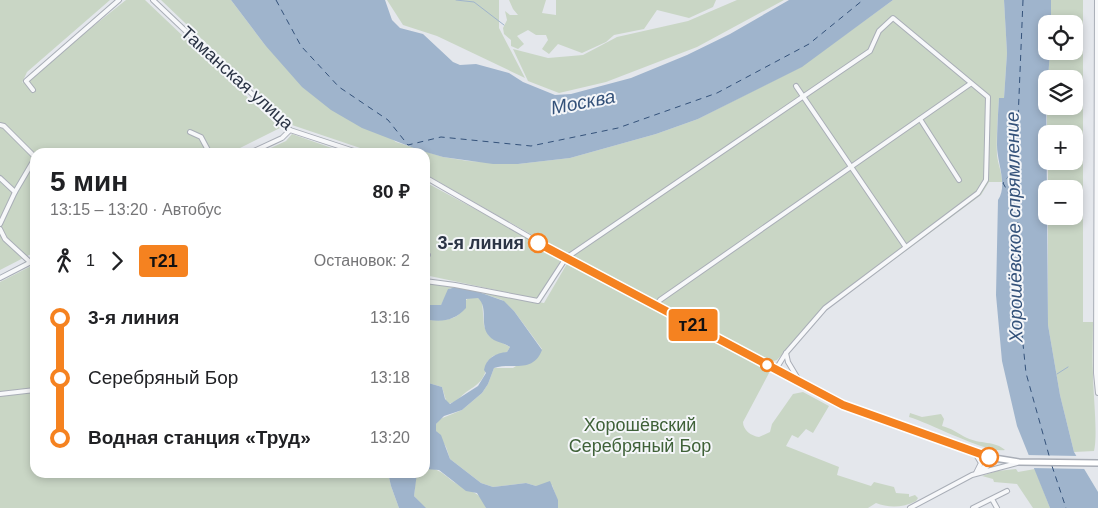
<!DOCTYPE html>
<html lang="ru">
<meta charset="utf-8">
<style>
body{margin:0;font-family:Arial,sans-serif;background:#f2f2f2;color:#202124;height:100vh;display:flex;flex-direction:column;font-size:19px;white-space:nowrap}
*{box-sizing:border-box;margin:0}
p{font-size:16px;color:#757577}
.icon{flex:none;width:28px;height:28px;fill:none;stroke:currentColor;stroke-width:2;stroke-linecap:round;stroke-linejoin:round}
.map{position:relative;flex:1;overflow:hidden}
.details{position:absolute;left:30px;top:148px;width:400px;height:330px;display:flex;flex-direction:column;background:#fff;border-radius:15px;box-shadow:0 2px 8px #0003}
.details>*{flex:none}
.badge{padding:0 10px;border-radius:4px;font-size:18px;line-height:32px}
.buttons{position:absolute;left:1038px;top:15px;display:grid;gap:10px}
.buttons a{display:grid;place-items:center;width:45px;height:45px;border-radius:10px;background:#fff;box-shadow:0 2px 8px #0003;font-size:25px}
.map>.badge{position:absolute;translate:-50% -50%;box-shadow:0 0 0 2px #fff}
.legs{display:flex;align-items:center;gap:8px;height:55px;padding:0 20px;font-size:16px}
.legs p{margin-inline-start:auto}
.head{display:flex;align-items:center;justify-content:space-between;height:85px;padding:0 20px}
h1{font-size:28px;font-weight:800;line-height:38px}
ul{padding:0 20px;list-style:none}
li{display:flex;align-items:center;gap:18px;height:60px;font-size:19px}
li i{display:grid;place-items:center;width:8px;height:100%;margin:0 6px;background:currentColor}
li i::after{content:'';width:12px;height:12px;margin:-6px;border:4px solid;border-radius:50%;background:#fff}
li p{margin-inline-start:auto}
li:first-child i{background:linear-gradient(#0000 50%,currentColor 0)}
li:last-child i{background:linear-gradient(currentColor 50%,#0000 0)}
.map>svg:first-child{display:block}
</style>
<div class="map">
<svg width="1098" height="508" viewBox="0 0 1098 508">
<rect width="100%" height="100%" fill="#e4e7ec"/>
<!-- green -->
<g fill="#c9d6c5">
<path d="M0,0H110L27,72L22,83L126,0H145L280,128L232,152H35V252L0,270Z"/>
<path d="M161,0H231L265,45L396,142L443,157L468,161L518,164L570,158L656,134L698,119L802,66L893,0H1004L1007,53L1004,98H999C998,117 996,136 997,155C998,165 1002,172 1002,182H989L981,195L825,311L789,351L786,350L777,360L770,362L666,308L663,304L648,298L573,259L570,254L562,252L425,174V152H372L292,125Z"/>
<path d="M387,0H499V28L525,78L437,36L403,25Z"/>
<path d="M509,0H546L542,13L556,15V0H716L713,7L689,18L657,10L644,29L614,35L606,42L582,53L558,44L549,54L542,49L548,40L546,35H536L528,30L517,36L524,44L518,49L511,46V40L504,34L503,28L507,20L505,11L510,15H518L513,9Z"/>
<path d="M737,0H784L697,47L606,82L559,93L528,81L513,49L548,58L583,55L617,37L688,21Z"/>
<path d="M1051,0H1083V322H1093C1093,339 1092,356 1093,374C1093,393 1098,435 1094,451L1074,452L1060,395L1048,325V216H1074V189H1048V161H1074V134H1047V106H1074V79H1048L1050,51H1074V24H1051Z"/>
<path d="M292,134L343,152H262L286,141Z"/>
<path d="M425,182L561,255V260L538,299L425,275Z"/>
<path d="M568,262L769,370V373L743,422C743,430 751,436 759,437L770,432L772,424L793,394L803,392L829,406L813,433L806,429L798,438L792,435L786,446L839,467L837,475L871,486L874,482L894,487L896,493L909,494V497L915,495L918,498L916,501C903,508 888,508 876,503L868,508H558V502L552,485L536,486L526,483L493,487L481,483L450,459L446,447L436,431V424L440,419L462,410L482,393L488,384L494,368H513L542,349L514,311L502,300L476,291L450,288L441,305H430L425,301V283L461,286L544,303Z"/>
<path d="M35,264V472L388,473L391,486L399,508H0V282Z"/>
<path d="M470,297L478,298L482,301L484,326L489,336L510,347L507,352L493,356L487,362C486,380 478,384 465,393C459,398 455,403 447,404L442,387L425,382V324L429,320C447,321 463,320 466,300Z"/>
<path d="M910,413L922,417L941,414L944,419L942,426C951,428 959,434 967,438C979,444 996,441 1005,450C987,454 930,423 909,417Z"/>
<path d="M431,468C443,471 447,478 457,484C468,491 484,493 486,508H425L414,496L416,474L425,472V469Z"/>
<path d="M1016,469L1018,472L1035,469L1050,508H1033L1017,484L994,482L993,479L982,476L997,471Z"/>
</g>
<!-- water -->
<g fill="#9fb4cc">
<path d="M231,0H385L392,20L400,28L423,34L453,62L460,65L476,64L509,73L523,82L555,95L571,94L631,78L687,55L730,34L789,0H893L802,67L698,119L656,134L570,158L518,164H493L443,157L419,150L362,128L331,110L302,87L265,45Z"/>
<path d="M1004,0H1051V24H1046V51H1050L1048,79H1046L1048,325L1060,395L1074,452L1098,492V508H1050L1017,426L1002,361L996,295L998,200C1008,185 997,163 997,145C997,129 998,114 999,98H1004L1007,53Z"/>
<path d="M457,287L476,291L504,301L514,311L542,350C533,374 511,362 494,368L488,384L482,393L462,410L444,416L436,424V431L441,435L450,459L481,483L493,487L526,483L536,486L550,481L558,500V508H486L477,493L466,491L439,470L425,469V382L442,387L445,399L450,404L478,386L486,373L484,370C486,358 496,353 507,352L510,347C504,342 495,343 489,336C479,325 489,308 478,298L466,299V308C455,320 444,322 429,320L425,324V301L430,305H441L448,289Z"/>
<path d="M388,473H417L414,496L426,508H399L391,486Z"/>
</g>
<!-- pier -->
<path fill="#e4e7ec" d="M1026,455L1079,456L1087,469L1032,468Z"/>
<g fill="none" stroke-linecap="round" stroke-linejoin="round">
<!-- stream -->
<g stroke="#9fb4cc" stroke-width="1">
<path d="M456,0L474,2L504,25"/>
<path d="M1057,374L1068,367"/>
</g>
<!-- ferry -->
<g stroke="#34527a" stroke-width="1" stroke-dasharray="6 5" stroke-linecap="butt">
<path d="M276,0L301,46L339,87L388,120L408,145L441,137L531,146L618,128L717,93L809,44L863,0"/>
<path d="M1023,0L1016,168L1003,183L1018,210L1017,286L1026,373L1050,459"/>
<path d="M1052,466L1066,508"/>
</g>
<defs>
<g id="street">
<path d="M153,0L290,130L357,152"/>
<path d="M1097,0L1096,373L1098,393"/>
<path d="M796,86L905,246"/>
<path d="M33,90L26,81L119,0"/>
<path d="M920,119L959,180"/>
<path d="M0,125L4,126L35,157"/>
<path d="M190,132L201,137L209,152"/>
<path d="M252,152L282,138L290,130"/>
<path d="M425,177L566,258L776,369L786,353L825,308L978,193L986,180L988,97L893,18L879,31L870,51L566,258L538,301L455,285L425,281"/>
<path d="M0,178L15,192"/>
<path d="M0,224L15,192L35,158"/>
<path d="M0,229L5,239L30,262"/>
<path d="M425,254L428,255"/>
<path d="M0,278L35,260"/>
<path d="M656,305L660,300L970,84"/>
<path d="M786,353L788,362L800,382"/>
<path d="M0,394L35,390"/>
<path d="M975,453L981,463L976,473"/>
<path d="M979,471L986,465L990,457"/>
<path d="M983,471L994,459"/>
<path d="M992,499L997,508"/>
<path d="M910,508L972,475L1017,463"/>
<path d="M973,508L1007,491"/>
</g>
<path id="secondary" d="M776,369L843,405L988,457L1019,462L1098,463"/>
</defs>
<!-- street casing -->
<use href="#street" stroke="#a9aeb7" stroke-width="6"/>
<!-- secondary casing -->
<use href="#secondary" stroke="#a9aeb7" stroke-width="8"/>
<!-- street -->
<use href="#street" stroke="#f7f8fa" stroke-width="4"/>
<!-- secondary -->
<use href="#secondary" stroke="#fff" stroke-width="5"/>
</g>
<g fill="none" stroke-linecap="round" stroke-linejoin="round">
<defs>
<path id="line-1" d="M538,243L843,405L989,457"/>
</defs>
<!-- line-1 casing -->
<use href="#line-1" stroke="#fff" stroke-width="11"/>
<!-- line-1 -->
<use href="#line-1" stroke="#f58220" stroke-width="8"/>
</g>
<!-- markers -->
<g fill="#fff" stroke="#f58220" stroke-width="2.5">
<circle cx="538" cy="243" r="9"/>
<circle cx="767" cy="365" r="6"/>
<circle cx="989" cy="457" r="9"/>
</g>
<g text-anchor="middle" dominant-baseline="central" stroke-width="4" stroke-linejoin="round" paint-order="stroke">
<!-- street labels -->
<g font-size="18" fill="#2b3445" stroke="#f4f6f9">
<text transform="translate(237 78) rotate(42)">Таманская улица</text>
</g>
<!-- stop labels -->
<g font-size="18" font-weight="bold" fill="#2b3445" stroke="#f4f6f9" text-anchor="end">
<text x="524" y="243">3-я линия</text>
</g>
<!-- park labels -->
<g font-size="18" fill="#3f6138" stroke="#f4f6f9">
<text x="640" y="425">Хорошёвский<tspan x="640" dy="21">Серебряный Бор</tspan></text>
</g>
<!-- water labels -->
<g font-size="19" font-style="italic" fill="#34527a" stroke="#f4f6f9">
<text transform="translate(583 102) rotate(-11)">Москва</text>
<text transform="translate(1014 227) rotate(-91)">Хорошёвское спрямление</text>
</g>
</g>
</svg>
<div class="buttons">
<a><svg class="icon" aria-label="locate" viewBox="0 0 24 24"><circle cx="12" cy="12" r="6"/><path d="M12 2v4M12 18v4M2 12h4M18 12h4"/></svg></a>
<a><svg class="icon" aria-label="layers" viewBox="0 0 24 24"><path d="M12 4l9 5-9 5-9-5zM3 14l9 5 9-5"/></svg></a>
<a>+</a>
<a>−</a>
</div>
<b class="badge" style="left:693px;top:325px;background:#f58220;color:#111">т21</b>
<section class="details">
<div class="head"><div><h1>5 мин</h1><p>13:15 – 13:20 · Автобус</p></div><b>80 ₽</b></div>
<div class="legs"><svg class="icon" aria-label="walk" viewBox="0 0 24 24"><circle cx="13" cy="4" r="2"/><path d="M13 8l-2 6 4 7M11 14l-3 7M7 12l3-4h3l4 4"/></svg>1<svg class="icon" aria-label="forward" viewBox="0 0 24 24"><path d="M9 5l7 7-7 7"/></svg><b class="badge" style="background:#f58220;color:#111">т21</b><p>Остановок: 2</p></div>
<ul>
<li><i style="color:#f58220"></i><b>3-я линия</b><p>13:16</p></li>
<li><i style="color:#f58220"></i><span>Серебряный Бор</span><p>13:18</p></li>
<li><i style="color:#f58220"></i><b>Водная станция «Труд»</b><p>13:20</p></li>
</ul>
</section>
</div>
